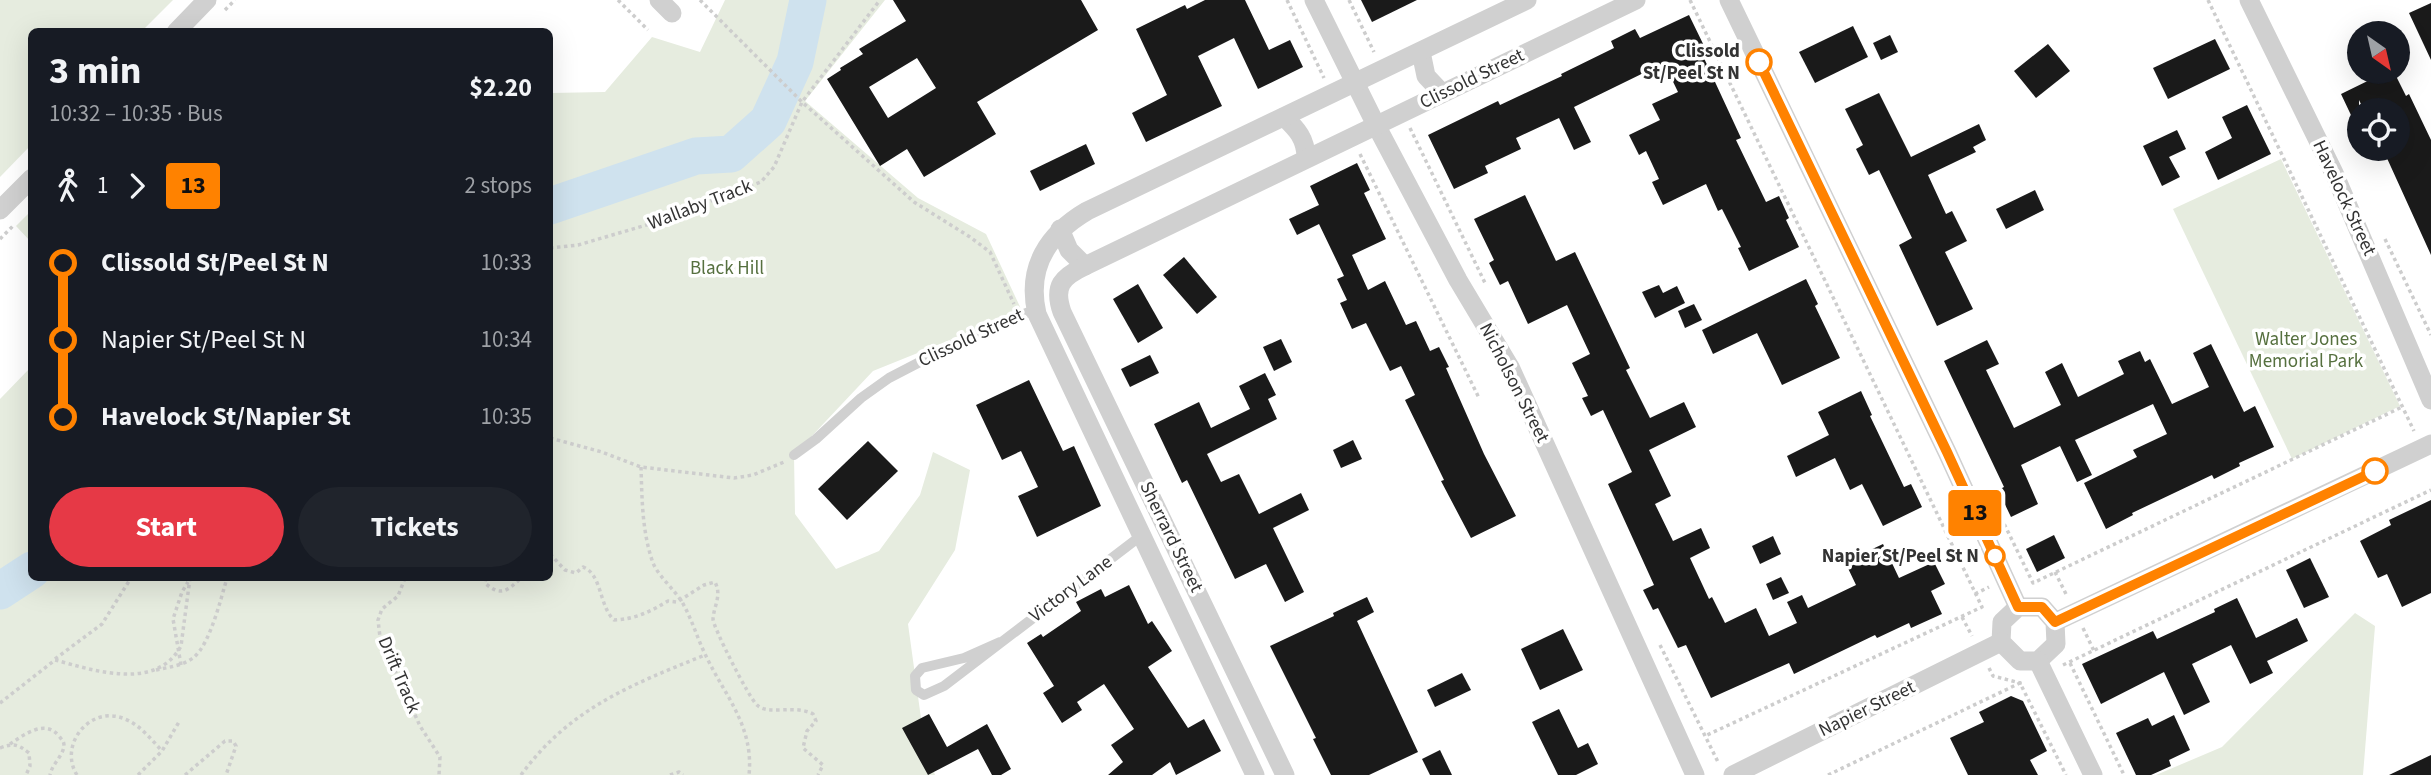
<!DOCTYPE html>
<meta charset="utf-8">
<style>
body{margin:0;font-family:"Source Sans 3",sans-serif;background:#20242c;color:#f1f3f6;height:100vh;display:flex;flex-direction:column;font-size:26px;white-space:nowrap}
*{box-sizing:border-box;margin:0}
p{font-size:23px;color:#9ea1a6}
.icon{flex:none;width:38px;height:38px;fill:none;stroke:currentColor;stroke-width:2;stroke-linecap:round;stroke-linejoin:round}
.map{position:relative;flex:1;overflow:hidden}
.details{position:absolute;left:28px;top:28px;width:525px;height:553px;display:flex;flex-direction:column;background:#171b24;border-radius:10px;box-shadow:0 7px 28px #0002}
.details>*{flex:none}
.badge{padding:0 14px;border-radius:5px;font-size:24px;line-height:46px}
.needle{width:46px;rotate:146deg}
.buttons{position:absolute;left:2347px;top:21px;display:grid;gap:14px}
.buttons a{display:grid;place-items:center;width:63px;height:63px;border-radius:50%;background:#171b24;box-shadow:0 7px 28px #0002;font-size:35px}
.map>.badge{position:absolute;translate:-50% -50%;box-shadow:0 0 0 4px #fff}
.legs{display:flex;align-items:center;gap:10px;height:77px;padding:0 21px;font-size:23px}
.legs p{margin-inline-start:auto}
.overview{display:flex;align-items:center;justify-content:space-between;height:119px;padding:0 21px}
h1{font-size:38px;font-weight:700;line-height:52px}
.cta{display:flex;gap:14px;margin-top:auto;padding:14px 21px}
.cta a{flex:1;height:80px;border-radius:42px;background:#e63946;color:#fff;font-size:28px;font-weight:700;line-height:80px;text-align:center}
.cta a+a{background:#20242c;color:#f1f3f6}
ul{padding:0 21px;list-style:none}
li{display:flex;align-items:center;gap:24px;height:77px;font-size:26px}
li i{display:grid;place-items:center;width:10px;height:100%;margin:0 9px;background:currentColor}
li i::after{content:'';width:18px;height:18px;margin:-9px;border:5px solid;border-radius:50%;background:#171b24}
li p{margin-inline-start:auto}
li:first-child i{background:linear-gradient(#0000 50%,currentColor 0)}
li:last-child i{background:linear-gradient(currentColor 50%,#0000 0)}
.map>svg:first-child{display:block}
</style>
<div class="map">
<svg width="2431" height="775" viewBox="0 0 2431 775">
<rect width="100%" height="100%" fill="#fff"/>
<!-- green -->
<g fill="#e6ecdf">
<path d="M0,0H173L142,31L32,32L31,145L0,177Z"/>
<path d="M725,0H885L805,101L918,198L986,234L1022,311L873,371L794,455L795,514L836,569L879,551L920,495L933,452L970,470L955,550L908,624L924,740L935,775H0V399L31,367L32,578H550V93L605,92L652,37L700,52Z"/>
<path d="M2281,159L2400,406L2292,459L2173,209Z"/>
<path d="M31,211V242L16,226Z"/>
<path d="M2355,613L2375,626L2363,775H2156L2222,747Z"/>
</g>
<g fill="none" stroke-linecap="round" stroke-linejoin="round">
<!-- river -->
<g stroke="#cfe2ee" stroke-width="37">
<path d="M550,206L696,156L731,154L768,121L795,62L808,0"/>
<path d="M0,591L32,570"/>
</g>
</g>
<!-- building -->
<g fill="#1a1a1a" fill-rule="evenodd">
<path d="M893,0H1081L1098,30L977,102L996,134L924,177L907,149L880,166L827,79L841,70L840,68L863,54L859,49L906,21ZM917,58L936,88L888,118L869,87Z"/>
<path d="M1205,0H1245L1269,50L1290,40L1303,67L1258,89L1234,38L1198,56L1222,106L1146,142L1132,113L1167,95L1136,29L1185,5L1187,9Z"/>
<path d="M1361,0H1417L1372,22Z"/>
<path d="M2431,3V60L2409,13Z"/>
<path d="M1689,15L1708,54L1703,56L1741,138L1736,140L1766,202L1779,196L1789,218L1786,220L1799,247L1749,271L1738,248L1741,247L1722,209L1718,211L1706,184L1663,205L1652,182L1659,179L1646,151L1639,155L1629,135L1660,120L1652,104L1678,92L1664,63L1574,107L1591,142L1574,150L1559,118L1516,138L1521,149L1485,166L1488,173L1454,189L1428,135L1498,101L1500,105L1562,76L1561,74L1614,48L1611,41L1635,29L1640,38Z"/>
<path d="M1853,26L1868,57L1815,83L1799,52Z"/>
<path d="M1890,35L1898,52L1881,60L1873,43Z"/>
<path d="M2215,39L2230,69L2168,99L2153,68Z"/>
<path d="M2048,44L2070,71L2036,98L2014,71Z"/>
<path d="M2386,72H2394L2406,96L2409,94L2431,140V255L2386,156L2398,150V110H2364L2359,100V132L2341,94Z"/>
<path d="M1879,93L1911,157L1979,124L1986,140L1973,147L1976,152L1928,175L1946,214L1952,211L1967,241L1945,252L1973,309L1937,326L1899,245L1912,238L1879,170L1869,175L1856,149L1863,145L1845,109Z"/>
<path d="M2247,105L2271,154L2218,180L2205,152L2232,138L2222,117Z"/>
<path d="M2177,130L2186,149L2169,157L2180,177L2162,186L2143,146Z"/>
<path d="M1086,144L1095,164L1040,191L1030,171Z"/>
<path d="M1357,163L1370,190L1364,193L1386,239L1352,255L1368,290L1385,281L1406,325L1416,321L1430,351L1439,347L1449,367L1446,368L1484,454L1516,516L1471,538L1441,481L1444,480L1405,400L1415,395L1401,366L1390,371L1366,323L1352,329L1340,303L1347,300L1337,279L1344,276L1319,224L1297,235L1289,219L1319,205L1310,186Z"/>
<path d="M2035,190L2044,210L2006,229L1996,209Z"/>
<path d="M1525,195L1556,261L1575,252L1630,368L1626,370L1650,418L1684,402L1696,427L1649,450L1671,496L1655,504L1673,541L1701,528L1710,548L1690,558L1709,599L1712,597L1725,623L1756,608L1769,636L1797,623L1787,602L1802,595L1808,608L1856,585L1845,562L1883,544L1899,578L1934,562L1945,584L1931,591L1942,614L1911,628L1909,623L1877,638L1875,635L1794,674L1789,663L1711,698L1686,645L1678,648L1658,608L1653,610L1643,590L1654,585L1608,484L1632,472L1603,410L1591,416L1582,398L1588,396L1572,363L1590,354L1567,305L1528,324L1508,281L1500,285L1489,263L1494,260L1474,219Z"/>
<path d="M1184,257L1217,297L1197,314L1163,275Z"/>
<path d="M1806,279L1818,304L1815,306L1840,358L1782,385L1757,333L1713,354L1702,330Z"/>
<path d="M1138,284L1163,328L1138,343L1113,299Z"/>
<path d="M1659,285L1663,293L1677,286L1685,303L1655,318L1642,292Z"/>
<path d="M1694,304L1702,320L1685,328L1678,311Z"/>
<path d="M1281,339L1292,362L1274,371L1263,347Z"/>
<path d="M1987,340L1999,364L1986,370L2014,428L2061,405L2045,372L2062,363L2078,397L2124,374L2118,361L2140,351L2145,362L2150,359L2172,404L2209,387L2193,353L2211,344L2244,412L2255,406L2274,447L2239,463L2240,466L2214,479L2212,475L2132,513L2133,515L2106,529L2084,483L2137,457L2133,450L2167,434L2153,404L2075,440L2092,475L2077,482L2060,446L2021,465L2038,504L2011,517L1998,490L2004,487L1944,361Z"/>
<path d="M1150,355L1159,373L1130,387L1121,369Z"/>
<path d="M1265,373L1276,395L1268,399L1277,419L1207,454L1221,482L1239,474L1259,514L1301,493L1309,510L1273,528L1304,592L1285,602L1266,564L1235,579L1187,480L1182,483L1154,424L1199,402L1211,428L1250,409L1239,386Z"/>
<path d="M1029,380L1063,451L1074,446L1101,506L1037,537L1018,496L1038,487L1021,451L1002,460L976,405Z"/>
<path d="M1861,391L1872,415L1870,416L1904,487L1911,484L1922,507L1883,526L1862,484L1850,490L1835,458L1796,477L1787,456L1829,435L1818,412Z"/>
<path d="M1353,440L1362,459L1341,468L1333,450Z"/>
<path d="M868,441L898,471L847,520L818,489Z"/>
<path d="M2431,500V593L2402,607L2387,574L2378,578L2360,541L2391,525L2389,520Z"/>
<path d="M2054,535L2065,558L2037,572L2026,549Z"/>
<path d="M1773,536L1781,554L1760,564L1752,546Z"/>
<path d="M2310,558L2329,597L2304,608L2286,570Z"/>
<path d="M1781,577L1789,593L1773,600L1766,584Z"/>
<path d="M1129,585L1148,624L1152,621L1172,651L1148,667L1188,728L1204,719L1221,751L1176,775L1170,762L1152,775H1108L1123,762L1111,745L1134,729L1104,684L1077,702L1082,710L1062,723L1043,693L1054,686L1027,643L1041,634L1043,637L1081,611L1076,602L1101,589L1105,597Z"/>
<path d="M1367,597L1374,612L1357,621L1418,752L1369,775H1331L1313,739L1316,738L1270,646L1334,616L1333,613Z"/>
<path d="M2237,598L2256,638L2297,618L2308,641L2267,661L2273,673L2250,684L2231,645L2192,664L2210,702L2184,715L2164,672L2101,704L2082,664L2153,631L2157,639L2215,612L2214,609Z"/>
<path d="M1563,629L1583,670L1540,690L1521,649Z"/>
<path d="M1462,673L1471,690L1435,707L1427,690Z"/>
<path d="M2011,696L2023,701L2047,751L2030,760L2038,775H1968L1950,738L1984,722L1979,712Z"/>
<path d="M1559,709L1578,748L1588,743L1598,764L1576,775H1558L1532,722Z"/>
<path d="M929,714L947,747L987,724L1011,769L1001,775H992L978,749L928,775L902,728Z"/>
<path d="M2174,715L2190,750L2169,760L2171,766L2151,775H2136L2116,733L2148,718L2152,726Z"/>
<path d="M1440,750L1452,775H1430L1422,759Z"/>
<path d="M2431,755V775H2389Z"/>
</g>
<g fill="none" stroke-linecap="round" stroke-linejoin="round">
<!-- path -->
<g stroke="#cdcdcd" stroke-width="3.5" stroke-dasharray="3.5 3.5" stroke-linecap="butt">
<path d="M618,0L648,30"/>
<path d="M700,0L802,102L914,202L970,237L990,252L1014,304"/>
<path d="M1287,0L1324,78"/>
<path d="M1349,0L1374,52"/>
<path d="M1690,0L1982,607L1705,736"/>
<path d="M2208,0L2414,431"/>
<path d="M225,10L235,0"/>
<path d="M1410,128L1486,285"/>
<path d="M1360,154L1479,398"/>
<path d="M0,239L13,226"/>
<path d="M2385,239L2431,335"/>
<path d="M550,248L578,245L650,224L761,182L774,167L802,102L880,0"/>
<path d="M550,438L602,452L641,467L734,478L753,475L784,462"/>
<path d="M641,467C642,499 642,532 653,563C659,577 674,589 682,602C692,619 697,638 706,656C725,696 754,726 749,775"/>
<path d="M1992,499L2033,583L2402,407"/>
<path d="M550,554L565,570L576,573L583,567C602,574 599,606 614,620C635,619 650,612 668,601L677,602L704,585L715,582C722,596 714,605 713,619C713,627 749,698 757,705C769,716 794,704 813,714L816,721L807,731L803,748L823,765L818,775"/>
<path d="M2055,572L2067,596"/>
<path d="M405,578L398,596L382,609L378,620L380,637L420,726L440,757L439,775"/>
<path d="M486,578L485,583C501,597 507,591 521,578"/>
<path d="M1975,594L1989,587"/>
<path d="M1962,617L1972,636"/>
<path d="M2083,628L2094,651"/>
<path d="M1660,645L1719,764"/>
<path d="M55,659L102,624L131,578"/>
<path d="M2070,663L2124,775"/>
<path d="M181,665L173,619L182,592L188,582"/>
<path d="M2063,665L2431,490"/>
<path d="M1989,668L1993,676L2020,683L2024,682"/>
<path d="M156,670C169,667 182,666 193,658C210,645 221,598 227,578"/>
<path d="M0,703L55,660C93,670 156,692 181,646L190,578"/>
<path d="M10,744C25,734 45,719 59,736C62,740 64,741 64,746C63,756 52,764 50,775"/>
<path d="M0,748C13,743 18,744 29,753L30,766L26,775"/>
<path d="M77,775C58,745 90,704 125,719C140,725 151,739 162,751"/>
<path d="M138,775L162,751L179,722"/>
<path d="M185,775L225,741H233L236,746L226,775"/>
<path d="M521,775C570,708 631,685 705,655"/>
<path d="M670,775L679,772L683,775"/>
<path d="M1828,775L2020,683L2066,775"/>
</g>
<!-- lane -->
<g stroke="#d0d0d0" stroke-width="10">
<path d="M794,455L816,439L861,398L889,378L968,337L1036,309"/>
<path d="M1000,642L964,658L922,668L915,676L916,690L924,695L944,686L1142,535"/>
</g>
<!-- street -->
<g stroke="#d0d0d0" stroke-width="19">
<path d="M659,0L672,13"/>
<path d="M1314,0L1376,125L1458,280L1510,367L1695,775"/>
<path d="M1729,0L1947,452L2018,607"/>
<path d="M2249,0L2334,173L2431,400"/>
<path d="M176,32L207,0"/>
<path d="M1421,52L1426,76L1442,93"/>
<path d="M1284,117C1297,129 1306,139 1306,158"/>
<path d="M0,210L32,178"/>
<path d="M1060,229L1069,250L1085,266"/>
<path d="M2018,607H2042L2055,622L2056,644L2038,661H2020L2001,642L2002,622Z"/>
<path d="M2055,622L2431,444"/>
<path d="M2038,661L2093,775"/>
<path d="M1255,775L1037,314C1026,267 1048,234 1087,211L1527,0"/>
<path d="M1285,775L1062,312C1053,286 1062,277 1085,266L1636,0"/>
<path d="M1733,775L2001,642"/>
</g>
</g>
<g fill="none" stroke-linecap="round" stroke-linejoin="round">
<defs>
<path id="line-1" d="M1759,62L1947,452L2018,607H2042L2055,622L2375,471"/>
</defs>
<!-- line-1 casing -->
<use href="#line-1" stroke="#fff" stroke-width="16"/>
<!-- line-1 -->
<use href="#line-1" stroke="#ff8200" stroke-width="10"/>
</g>
<!-- markers -->
<g fill="#fff" stroke="#ff8200" stroke-width="3.5">
<circle cx="1759" cy="62" r="12"/>
<circle cx="2375" cy="471" r="12"/>
<circle cx="1995" cy="556" r="9"/>
</g>
<g text-anchor="middle" dominant-baseline="central" stroke-width="7" stroke-linejoin="round" paint-order="stroke">
<!-- stop labels -->
<g font-size="19" font-weight="bold" fill="#333" stroke="#fff" text-anchor="end">
<text x="1740" y="51">Clissold<tspan x="1740" dy="22">St/Peel St N</tspan></text>
<text x="1979" y="556">Napier St/Peel St N</text>
</g>
<!-- street labels -->
<g font-size="19" fill="#333" stroke="#fff">
<text transform="translate(1472 79) rotate(-26)">Clissold Street</text>
<text transform="translate(2344 198) rotate(65)">Havelock Street</text>
<text transform="translate(700 205) rotate(-21)">Wallaby Track</text>
<text transform="translate(971 338) rotate(-25)">Clissold Street</text>
<text transform="translate(1514 383) rotate(63)">Nicholson Street</text>
<text transform="translate(1171 537) rotate(64)">Sherrard Street</text>
<text transform="translate(1071 589) rotate(-37)">Victory Lane</text>
<text transform="translate(399 675) rotate(67)">Drift Track</text>
<text transform="translate(1867 709) rotate(-26)">Napier Street</text>
</g>
<!-- park labels -->
<g font-size="19" fill="#56703f" stroke="#fff">
<text x="727" y="268">Black Hill</text>
<text x="2306" y="339">Walter Jones<tspan x="2306" dy="22">Memorial Park</tspan></text>
</g>
</g>
</svg>
<div class="buttons">
<a><svg class="needle" viewBox="-14 -14 28 28"><path d="M0-13l5 13h-10z" fill="#e53935"/><path d="M0 13l5-13h-10z" fill="#9ea1a6"/></svg></a>
<a><svg class="icon" aria-label="locate" viewBox="0 0 24 24"><circle cx="12" cy="12" r="6"/><path d="M12 2v4M12 18v4M2 12h4M18 12h4"/></svg></a>
</div>
<b class="badge" style="left:1975px;top:513px;background:#ff8200;color:#111">13</b>
<section class="details">
<div class="overview"><div><h1>3 min</h1><p>10:32 – 10:35 · Bus</p></div><b>$2.20</b></div>
<div class="legs"><svg class="icon" aria-label="walk" viewBox="0 0 24 24"><circle cx="13" cy="4" r="2"/><path d="M13 8l-2 6 4 7M11 14l-3 7M7 12l3-4h3l4 4"/></svg>1<svg class="icon" aria-label="forward" viewBox="0 0 24 24"><path d="M9 5l7 7-7 7"/></svg><b class="badge" style="background:#ff8200;color:#111">13</b><p>2 stops</p></div>
<ul>
<li><i style="color:#ff8200"></i><b>Clissold St/Peel St N</b><p>10:33</p></li>
<li><i style="color:#ff8200"></i><span>Napier St/Peel St N</span><p>10:34</p></li>
<li><i style="color:#ff8200"></i><b>Havelock St/Napier St</b><p>10:35</p></li>
</ul>
<div class="cta"><a>Start</a><a>Tickets</a></div>
</section>
</div>
